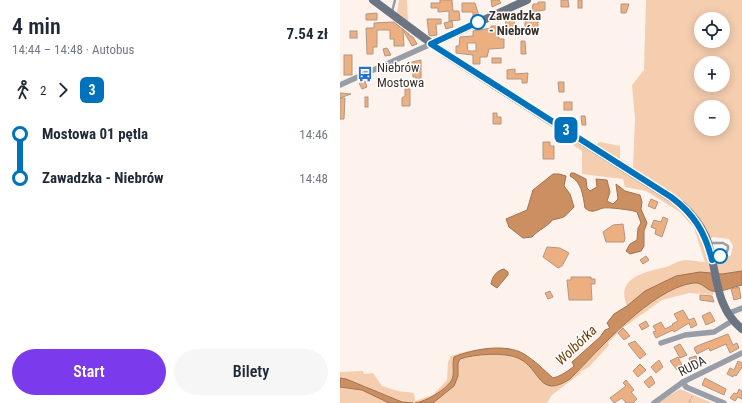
<!DOCTYPE html>
<html lang="pl">
<meta charset="utf-8">
<style>
body{margin:0;font-family:"Roboto Condensed",sans-serif;background:#f6f6f7;color:#1f2937;height:100vh;display:flex;flex-direction:column;font-size:15px;white-space:nowrap}
*{box-sizing:border-box;margin:0}
p{font-size:13px;color:#747a83}
.icon{flex:none;width:22px;height:22px;fill:none;stroke:currentColor;stroke-width:2;stroke-linecap:round;stroke-linejoin:round}
.map{position:relative;flex:1;overflow:hidden}
.details{display:flex;flex-direction:column;background:#fff;width:340px}
.details>*{flex:none}
.badge{padding:0 8px;border-radius:6px;font-size:14px;line-height:26px}
.controls{position:absolute;left:354px;top:12px;display:grid;gap:8px}
.controls a{display:grid;place-items:center;width:36px;height:36px;border-radius:50%;background:#fff;box-shadow:0 2px 10px #0003;font-size:20px}
.map>.badge{position:absolute;translate:-50% -50%;box-shadow:0 0 0 2px #fff}
.legs{display:flex;align-items:center;gap:6px;height:44px;padding:0 12px;font-size:13px}
.legs p{margin-inline-start:auto}
.headline{display:flex;align-items:center;justify-content:space-between;height:68px;padding:0 12px}
h1{font-size:22px;font-weight:600;line-height:30px}
.primary-button{display:flex;gap:8px;margin-top:auto;padding:8px 12px}
.primary-button a{flex:1;height:46px;border-radius:24px;background:#7c3aed;color:#fff;font-size:16px;font-weight:600;line-height:46px;text-align:center}
.primary-button a+a{background:#f6f6f7;color:#1f2937}
ul{padding:0 12px;list-style:none}
li{display:flex;align-items:center;gap:14px;height:44px;font-size:15px}
li i{display:grid;place-items:center;width:6px;height:100%;margin:0 5px;background:currentColor}
li i::after{content:'';width:10px;height:10px;margin:-5px;border:3px solid;border-radius:50%;background:#fff}
li p{margin-inline-start:auto}
li:first-child i{background:linear-gradient(#0000 50%,currentColor 0)}
li:last-child i{background:linear-gradient(currentColor 50%,#0000 0)}
main{display:flex;flex:1;min-height:0}
.map>svg:first-child{display:block}
</style>
<main>
<section class="details">
<div class="headline"><div><h1>4 min</h1><p>14:44 – 14:48 · Autobus</p></div><b>7.54 zł</b></div>
<div class="legs"><svg class="icon" aria-label="walk" viewBox="0 0 24 24"><circle cx="13" cy="4" r="2"/><path d="M13 8l-2 6 4 7M11 14l-3 7M7 12l3-4h3l4 4"/></svg>2<svg class="icon" aria-label="forward" viewBox="0 0 24 24"><path d="M9 5l7 7-7 7"/></svg><b class="badge" style="background:#0072bc;color:#fff">3</b></div>
<ul>
<li><i style="color:#0072bc"></i><b>Mostowa 01 pętla</b><p>14:46</p></li>
<li><i style="color:#0072bc"></i><b>Zawadzka - Niebrów</b><p>14:48</p></li>
</ul>
<div class="primary-button"><a>Start</a><a>Bilety</a></div>
</section>
<div class="map">
<svg width="402" height="403" viewBox="0 0 402 403">
<rect width="100%" height="100%" fill="#fdf3ec"/>
<!-- green -->
<g fill="#f5cdaf" fill-rule="evenodd">
<path d="M59,0H67L68,22L57,13Z"/>
<path d="M306,0H402V284L382,291L376,263L391,255L393,246L389,239L373,237L364,244L374,289L373,295L349,293L322,300L284,327L268,343L269,345L249,367L240,372L241,373L212,395L207,403H0V372L23,371L24,374L33,373L42,386L58,391L74,393L75,401L93,395L107,380L108,362L111,356C129,349 166,343 184,354C194,360 204,370 213,378C219,377 230,370 234,366L232,362L260,337L265,330L270,328L267,323L274,314L287,306C275,278 304,272 326,267C331,266 335,262 340,261C347,259 358,262 365,262L354,228L340,212L306,191L285,187L283,179L242,174V151L233,145L235,141L255,145L260,142L280,146V159L293,167L295,118L292,85L304,70ZM361,19H383V41H361ZM361,63H383V85H361ZM361,107H383V129H361Z"/>
<path d="M340,389L372,403H318Z"/>
</g>
<!-- water -->
<g fill="#cc8f61" stroke="#a07250">
<path d="M231,173H234L246,179L247,188L250,191L257,187L256,179L267,180L270,192L267,201L273,204L278,199L276,184L285,191L300,195L302,202L301,209L307,223L304,231V246L301,251L290,254L286,251L290,244L297,240L298,228L301,223L297,212C293,210 268,207 263,208C256,210 252,214 245,208C243,196 242,182 230,176Z"/>
<path d="M213,174H219L226,176L224,186L230,194L234,207C224,217 227,217 212,220C210,225 198,230 192,237L183,238L169,227L166,219L187,210L193,190Z"/>
<path d="M164,269L168,272V275L157,288L151,284C152,277 157,270 164,269Z"/>
<path d="M402,271V285C393,287 380,293 372,291C364,288 362,282 353,283C311,289 259,350 230,379C198,400 201,368 178,358C165,352 133,354 120,359L118,363V376L114,386L93,403H75C85,402 112,387 113,376C114,370 112,364 114,357C133,349 166,343 184,354C194,360 204,370 213,378C219,377 230,370 234,366L232,362L260,337L265,330L270,328L267,323L274,314L287,306L305,291L336,276L360,272L382,274Z"/>
<path d="M0,378L6,379L62,402L73,403H49L22,390L0,387Z"/>
</g>
<!-- building -->
<g fill="#eeaf80" stroke="#ae9787" fill-rule="evenodd">
<path d="M100,0H112L113,11H119L120,20L109,21V11L98,12V8H91V3H100Z"/>
<path d="M151,0H159L161,3L152,7Z"/>
<path d="M221,0H228L229,7H221Z"/>
<rect x="238" y="0" width="4" height="8"/>
<path d="M198,2H205V10L192,12L193,4H198Z"/>
<path d="M122,3H135L139,16L133,17V12H122Z"/>
<path d="M281,4H289L286,13H281Z"/>
<path d="M37,13V20H26V14Z"/>
<circle cx="170" cy="23" r="4.5"/>
<path d="M87,19H101V24H96L97,35L91,36L89,35Z"/>
<path d="M185,19L198,20V27H185Z"/>
<path d="M112,21L113,27L106,29L104,23Z"/>
<path d="M54,22L69,34V35L73,37L77,44L72,46L63,30L64,46H54V39H50V30H37V47H33V54H27L26,28H34V23Z"/>
<path d="M151,26H158L159,39H164V48L149,49L147,57H140V64H133V55L116,53V46H119L120,37L133,36V31L151,28ZM127,43H136V51H128Z"/>
<rect x="10" y="31" width="7" height="7"/>
<path d="M181,41H185L186,54H181Z"/>
<path d="M47,48L51,55L45,56L43,49Z"/>
<rect x="4" y="55" width="8" height="20"/>
<rect x="152" y="58" width="9" height="5"/>
<path d="M81,60V79H76V77H73L72,62Z"/>
<path d="M175,69V74L188,73L187,83H182V79H167V70Z"/>
<path d="M25,81L27,87L22,89L19,83Z"/>
<path d="M218,82H224V92H219Z"/>
<path d="M65,89H70V106H62V98L65,96Z"/>
<path d="M0,93L11,94L0,98H5L4,119H0Z"/>
<rect x="25" y="97" width="3" height="10"/>
<rect x="224" y="102" width="8" height="8"/>
<path d="M153,113H157V117H161V124H153Z"/>
<path d="M241,116H245L246,125H242Z"/>
<path d="M203,142H210V146H214V159H203Z"/>
<path d="M311,199L318,202L315,209L308,206Z"/>
<path d="M323,217L328,219L322,237L315,234L316,229L311,227L314,220L321,222Z"/>
<path d="M283,224L285,238L284,242H266L263,232L273,225Z"/>
<path d="M207,247L220,248L229,253L222,266L218,268L203,257Z"/>
<path d="M306,256L309,260L303,264L300,260Z"/>
<path d="M231,277H251V279H255V284H251L252,300H229L227,280H231Z"/>
<path d="M399,287L401,298L394,300L391,289Z"/>
<path d="M210,291L213,297L208,299L205,293Z"/>
<path d="M360,295L372,296L374,302L360,300Z"/>
<path d="M343,310L349,320L354,318L357,325L351,328L349,323L334,332L333,330L316,338L313,332L316,331L313,326L321,322L325,329L333,325L332,324L338,321L334,314Z"/>
<path d="M370,312L375,321L366,325L362,316Z"/>
<path d="M306,321L309,326L302,330L299,325Z"/>
<path d="M283,328L290,336L284,340L278,333Z"/>
<path d="M388,334L393,345L397,343L399,348L390,353L386,344L370,351L369,348L357,354L354,348L357,346Z"/>
<path d="M295,341L306,354L300,359L288,344Z"/>
<path d="M340,344L347,355L340,358L334,347Z"/>
<path d="M356,356L358,365L352,367L349,358Z"/>
<path d="M338,357L343,367L337,370L330,361Z"/>
<path d="M319,360L323,367L316,373L311,367Z"/>
<path d="M398,361L402,363V367L396,376L394,375L393,377L387,374L390,368L394,370Z"/>
<path d="M300,364L306,370L298,377L293,371Z"/>
<path d="M311,376L315,383L309,388L304,382Z"/>
<path d="M365,378L386,389L384,395L362,385Z"/>
<path d="M286,380L294,390L291,392L297,399L293,403H286L282,398L274,403L270,398L286,386L283,383Z"/>
<path d="M399,389L402,391V399L398,397L395,401L390,398L394,393L397,394Z"/>
</g>
<g fill="none" stroke-linecap="round" stroke-linejoin="round">
<!-- path -->
<path stroke="#b1a8a1" stroke-width="1" stroke-dasharray="4 2" stroke-linecap="butt" d="M349,403L352,396"/>
<!-- lane -->
<g stroke="#979ea7" stroke-width="2.5">
<path d="M52,12L55,0"/>
<path d="M370,243H383L388,246V249L386,253L373,259"/>
</g>
<!-- street -->
<g stroke="#979ea7" stroke-width="5.5">
<path d="M0,85L91,44"/>
<path d="M387,314L402,308"/>
<path d="M321,343L345,335L374,332L392,321"/>
<path d="M343,382L346,387L384,403"/>
<path d="M314,403L343,382L402,353"/>
</g>
<!-- secondary -->
<g stroke="#6b7482" stroke-width="8">
<path d="M33,0L107,55L342,205C352,214 360,224 366,237C378,269 373,306 402,329"/>
<path d="M91,44L187,0"/>
</g>
</g>
<g fill="none" stroke-linecap="round" stroke-linejoin="round">
<defs>
<path id="line-1" d="M138,22L91,44L331,197C354,214 365,232 372,260L380,256"/>
</defs>
<!-- line-1 casing -->
<use href="#line-1" stroke="#fff" stroke-width="9"/>
<!-- line-1 -->
<use href="#line-1" stroke="#0072bc" stroke-width="6"/>
</g>
<!-- icons -->
<defs>
<symbol id="bus-bare" viewBox="-9 -9 18 18"><path d="M-5-6H5V4H4V6H2V4H-2V6H-4V4H-5ZM-3.5-4V0h7V-4ZM-3.5 1.2v1.5H-2V1.2ZM2 1.2v1.5H3.5V1.2Z" fill="#1f70da" stroke="#fff" stroke-width="2.5" paint-order="stroke"/></symbol>
</defs>
<g fill-rule="evenodd">
<use href="#bus-bare" x="14" y="63" width="22" height="22"/>
</g>
<!-- markers -->
<g fill="#fff" stroke="#0072bc" stroke-width="2">
<circle cx="138" cy="22" r="7"/>
<circle cx="380" cy="256" r="7"/>
</g>
<g text-anchor="middle" dominant-baseline="central" stroke-width="3" stroke-linejoin="round" paint-order="stroke">
<!-- stop labels -->
<g font-size="13" font-weight="bold" fill="#393029" stroke="#fff" text-anchor="start">
<text x="149" y="15">Zawadzka<tspan x="149" dy="15">- Niebrów</tspan></text>
</g>
<!-- poi labels -->
<g font-size="13" fill="#393029" stroke="#fff" text-anchor="start">
<text x="37" y="67">Niebrów<tspan x="37" dy="15">Mostowa</tspan></text>
</g>
<!-- street labels -->
<g font-size="13" fill="#393029" stroke="#fff">
<text transform="translate(352 366) rotate(-27)">RUDA</text>
</g>
<!-- water labels -->
<g font-size="14" font-style="italic" fill="#743c00" stroke="#fff">
<text transform="translate(236 345) rotate(-44)">Wolbórka</text>
</g>
</g>
</svg>
<div class="controls">
<a><svg class="icon" aria-label="locate" viewBox="0 0 24 24"><circle cx="12" cy="12" r="6"/><path d="M12 2v4M12 18v4M2 12h4M18 12h4"/></svg></a>
<a>+</a>
<a>−</a>
</div>
<b class="badge" style="left:226px;top:130px;background:#0072bc;color:#fff">3</b>
</div>
</main>
